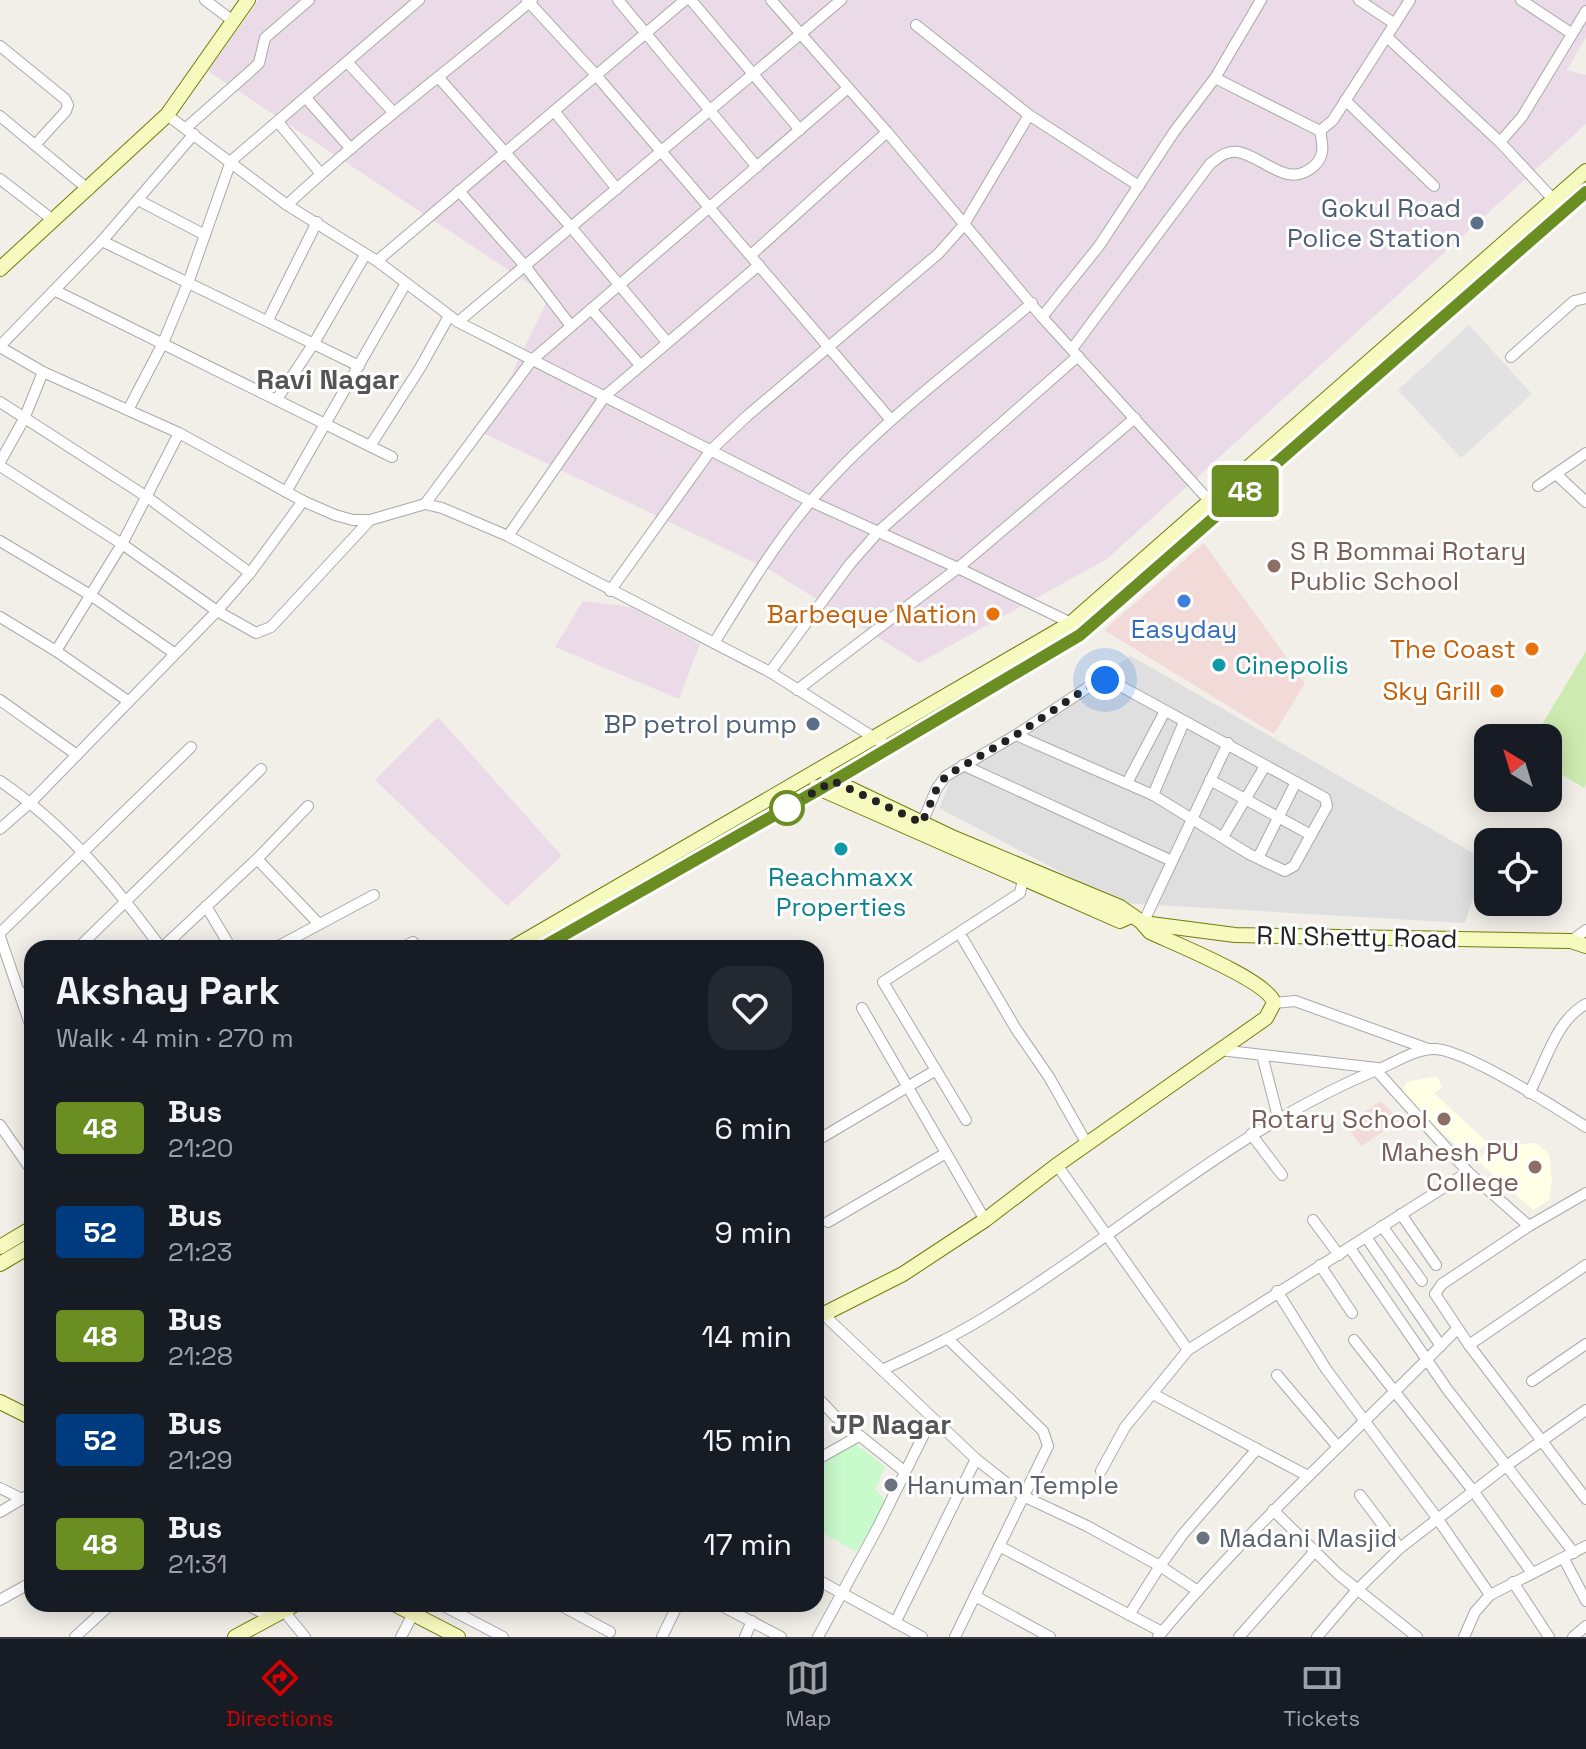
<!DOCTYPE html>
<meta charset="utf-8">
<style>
body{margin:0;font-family:"Space Grotesk",sans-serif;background:#242831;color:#f1f3f6;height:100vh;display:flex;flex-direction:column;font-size:30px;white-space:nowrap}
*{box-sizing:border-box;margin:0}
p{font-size:26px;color:#9ea1a6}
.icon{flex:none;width:44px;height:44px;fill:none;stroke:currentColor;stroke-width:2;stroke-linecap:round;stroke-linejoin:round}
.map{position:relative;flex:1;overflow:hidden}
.sheet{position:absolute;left:24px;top:940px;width:800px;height:672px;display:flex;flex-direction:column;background:#171b24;border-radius:24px;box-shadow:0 4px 20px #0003}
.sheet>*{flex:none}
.badge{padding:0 16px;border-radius:6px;font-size:28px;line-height:52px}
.needle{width:52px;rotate:322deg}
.tools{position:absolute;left:1474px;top:724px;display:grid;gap:16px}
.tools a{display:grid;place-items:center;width:88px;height:88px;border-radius:16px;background:#171b24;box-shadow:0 4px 20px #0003;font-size:40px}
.you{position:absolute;width:40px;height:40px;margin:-20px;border:6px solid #fff;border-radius:50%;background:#1a73e8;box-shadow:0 0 0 12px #1a73e833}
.map>.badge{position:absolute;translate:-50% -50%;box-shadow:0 0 0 4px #fff}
.round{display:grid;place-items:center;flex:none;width:84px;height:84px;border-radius:24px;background:#242831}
.summary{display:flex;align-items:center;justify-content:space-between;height:136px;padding:0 32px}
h1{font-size:38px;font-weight:600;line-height:60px}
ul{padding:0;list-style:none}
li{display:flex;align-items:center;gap:24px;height:104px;padding:0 32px}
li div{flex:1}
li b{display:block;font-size:30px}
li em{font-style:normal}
li .badge{min-width:88px;font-weight:700;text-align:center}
.dock{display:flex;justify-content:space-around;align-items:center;height:112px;border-top:2px solid #363941;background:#171b24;font-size:22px;color:#9ea1a6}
.dock a{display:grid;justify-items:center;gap:4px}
.dock .current{color:#d40000}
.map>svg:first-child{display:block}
</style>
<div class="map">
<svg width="1586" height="1637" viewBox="0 0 1586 1637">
<rect width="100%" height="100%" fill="#f2efe9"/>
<!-- residential -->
<path fill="#e0dfdf" d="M1131,656L1485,860L1465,923L1120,903L939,808L951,780L949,770Z"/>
<!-- commercial -->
<g fill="#f2dad9">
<path d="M1204,543L1305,683L1274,734L1104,630Z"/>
<path d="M1381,1101L1399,1120L1362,1146L1345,1125Z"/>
</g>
<!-- industrial -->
<g fill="#ebdbe8">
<path d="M259,0H1586V37L1567,70L1586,75V124L1107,559L919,663L770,570L483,433L549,297L208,71Z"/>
<path d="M583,601L631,607L700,644L679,699L555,647Z"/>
<path d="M438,717L562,856L507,906L375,780Z"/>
</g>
<!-- education -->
<g fill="#ffffe5">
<path d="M1437,1076L1442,1088L1434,1093L1488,1143L1470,1157L1398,1095L1407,1082Z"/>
<path d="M1536,1143L1549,1154L1552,1180L1549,1200L1533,1210L1478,1161L1489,1147Z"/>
</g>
<!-- grass -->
<path fill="#cdebb0" d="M1586,651V784L1584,788L1548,766V738H1534Z"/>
<!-- park -->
<path fill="#c8facc" d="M856,1444L885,1467L875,1489L888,1503L856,1552L816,1529V1466Z"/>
<!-- parking -->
<path fill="#e2e2e2" d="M1469,325L1532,394L1461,458L1398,390Z"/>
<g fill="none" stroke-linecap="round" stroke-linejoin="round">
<defs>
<g id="street">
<path d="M205,0L233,21"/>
<path d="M527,0L595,74L891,420"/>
<path d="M618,0L757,167"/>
<path d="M691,0L800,130"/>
<path d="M771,0L887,132L1042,317L1214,506"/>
<path d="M1359,0L1395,24"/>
<path d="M1521,0L1571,33"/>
<path d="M916,25L1029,115L1139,186"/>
<path d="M1387,37L1500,142L1564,211"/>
<path d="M0,46L65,99L68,105L66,111L35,145"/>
<path d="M348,63L393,112"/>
<path d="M439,78L571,227L667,342"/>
<path d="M1215,78L1320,131L1333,120L1410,0"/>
<path d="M306,98L351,149"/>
<path d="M1345,100L1434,186"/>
<path d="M554,111L617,189"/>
<path d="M167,115L287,205L377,261L458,322L810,501L958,568L1071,623"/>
<path d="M0,116L89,190"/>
<path d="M278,122L321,174"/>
<path d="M186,128L254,68L259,63L265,38L309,0"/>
<path d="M1500,142L1522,117L1586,11"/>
<path d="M0,179L53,220"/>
<path d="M459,191L525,266L571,326"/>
<path d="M138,200L205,235"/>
<path d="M287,205C365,132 451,69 532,0"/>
<path d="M102,241L359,366"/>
<path d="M751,255L887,132"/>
<path d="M377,261L685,0"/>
<path d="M56,291L392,457"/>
<path d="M591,309L640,365"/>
<path d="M1042,317L1099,246L1174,132L1215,78L1261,0"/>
<path d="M268,320L317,222"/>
<path d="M458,322L841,0"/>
<path d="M0,346L102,241L194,134"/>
<path d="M0,347L43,372L179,433L303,501L335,515L353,520H370L425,504L442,508L508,536L770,672L889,747"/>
<path d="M1072,349L1210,164C1218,158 1226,150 1238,152C1265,157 1287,190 1314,166C1325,156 1323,145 1320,131"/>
<path d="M1511,357L1574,301L1586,298"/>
<path d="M277,399L314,343L365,255"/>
<path d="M0,402L147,497L250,573"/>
<path d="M128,410L163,343L188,283L231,161L419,0"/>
<path d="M370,446L420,368L449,316"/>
<path d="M0,462L24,419L43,372"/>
<path d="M0,466L122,544L217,611L256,633L271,627L370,520"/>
<path d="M1556,474L1586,502"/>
<path d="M1538,486L1586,453"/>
<path d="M286,492L406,283"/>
<path d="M425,504L532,360L848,88"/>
<path d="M508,536L605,396L759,265"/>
<path d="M0,541L92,596L174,653"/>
<path d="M610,591L711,450L747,416L938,254L963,226L1029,115"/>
<path d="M0,617L56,651L128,701"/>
<path d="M714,643C744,595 773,546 810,502C874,427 956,367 1032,303"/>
<path d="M56,651L122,544L179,433"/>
<path d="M770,672L850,564L879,531L1078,356"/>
<path d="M797,690L958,568L1135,418"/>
<path d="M0,700L77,755"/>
<path d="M963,765L1172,861"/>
<path d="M1210,780L1311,835"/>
<path d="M0,781C65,825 115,885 161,948"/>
<path d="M1127,783L1165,711"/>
<path d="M1153,795L1184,722"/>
<path d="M922,823L937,788L946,776L1016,735L1093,684L1105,680L1113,682L1325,798L1327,806L1294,866L1285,871L1249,854L1153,795L1016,735"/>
<path d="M0,829L31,802L217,611L250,573L303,501"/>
<path d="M1223,837L1265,766"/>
<path d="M1258,858L1296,782"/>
<path d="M257,859L319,924"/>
<path d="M206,906L231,948"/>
<path d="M1143,923L1228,743"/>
<path d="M0,933L191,747"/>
<path d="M0,937L32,1030"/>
<path d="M963,939L1016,1029L1049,1077L1087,1144"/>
<path d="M1571,941L1586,930"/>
<path d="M78,948L261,769"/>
<path d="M162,948L257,859L308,806"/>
<path d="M275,948L374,895"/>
<path d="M401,948L413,942"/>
<path d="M21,997L32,987"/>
<path d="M1274,1003L1295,1001L1428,1049"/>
<path d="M862,1008L985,1220"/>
<path d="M1220,1050L1377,1068"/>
<path d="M1262,1055L1278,1117"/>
<path d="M1376,1070L1468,1172"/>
<path d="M1529,1093C1546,1063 1555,1021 1586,1004"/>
<path d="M966,1120L883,982L1020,893L1024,875"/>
<path d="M0,1125L32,1171"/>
<path d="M1251,1134L1282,1175"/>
<path d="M816,1141L936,1070"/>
<path d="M1057,1165L1188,1350"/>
<path d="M1586,1193L1529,1226L1442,1284L1435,1294L1469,1345L1586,1499"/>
<path d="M1401,1214L1436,1265"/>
<path d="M1313,1220L1339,1255"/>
<path d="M828,1222L946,1153"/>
<path d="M1382,1226L1422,1281"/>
<path d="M1366,1237L1441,1346"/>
<path d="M1350,1248L1447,1389L1574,1553"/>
<path d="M1320,1265L1352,1313"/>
<path d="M1277,1291L1326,1369L1437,1518L1490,1595"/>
<path d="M823,1314L976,1459L1023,1496L1087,1526L1160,1566L1198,1591"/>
<path d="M948,1339L1043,1431L1048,1446L955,1637"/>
<path d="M1354,1340L1474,1492L1532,1573"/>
<path d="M1469,1345L1586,1265"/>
<path d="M882,1370C921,1352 959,1334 995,1311C1124,1231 1237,1127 1379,1069C1396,1062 1417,1048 1436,1049C1469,1052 1555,1107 1586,1127"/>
<path d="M1277,1375L1338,1447"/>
<path d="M1532,1381L1586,1344"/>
<path d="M1153,1394L1308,1476"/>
<path d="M816,1396L835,1416L904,1471"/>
<path d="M816,1460L859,1436"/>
<path d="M1101,1471L1125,1427L1188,1350L1468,1172L1529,1226"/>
<path d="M0,1488L22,1499"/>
<path d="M1360,1495L1400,1548"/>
<path d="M1273,1510L1338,1574L1417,1637"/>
<path d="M0,1512L32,1493"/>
<path d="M999,1546L1162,1632"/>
<path d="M1564,1559L1586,1601"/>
<path d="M816,1579L922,1637"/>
<path d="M1513,1582L1549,1637"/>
<path d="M975,1596L1050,1637"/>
<path d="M0,1600L32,1582"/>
<path d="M245,1604L271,1617"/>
<path d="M440,1604L503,1637"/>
<path d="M558,1604L610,1632"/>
<path d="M718,1604L781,1637"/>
<path d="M283,1610L305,1637"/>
<path d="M1129,1615L1160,1566L1183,1534L1257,1449"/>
<path d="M895,1623L976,1459"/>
<path d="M75,1637L111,1604"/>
<path d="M401,1637L413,1614"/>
<path d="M662,1637L678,1604"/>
<path d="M745,1637L752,1621"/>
<path d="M818,1637L878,1527L932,1418"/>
<path d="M1158,1637C1249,1527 1358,1431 1457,1329"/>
<path d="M1239,1637L1315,1551"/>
<path d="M1317,1637L1357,1590L1400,1548L1506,1466L1586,1410"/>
<path d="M1464,1637L1475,1612L1490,1595L1586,1546"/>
<path d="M1573,1637L1586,1626"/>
</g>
<g id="secondary">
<path d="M0,269L167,115L248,0"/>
<path d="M828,778L954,838L1120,907L1143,923L1235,935L1514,940L1571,941L1586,946"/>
<path d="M816,787L1120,921L1131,916"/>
<path d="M512,948L1071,623L1586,171"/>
<path d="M541,948L820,789L1080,635L1586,192"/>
<path d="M0,1247L32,1228"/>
<path d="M0,1264L32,1245"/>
<path d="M816,1318L903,1274L985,1220L1057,1165L1266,1018L1274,1003C1269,981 1173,943 1150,932L1143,924"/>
<path d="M0,1402L32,1418"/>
<path d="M394,1604L458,1637"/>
<path d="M235,1637L296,1604"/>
</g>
</defs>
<!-- street casing -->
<use href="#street" stroke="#a9a9a9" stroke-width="12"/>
<!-- secondary casing -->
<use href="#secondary" stroke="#707d05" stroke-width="16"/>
<!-- street -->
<use href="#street" stroke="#fff" stroke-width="10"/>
<!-- secondary -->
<use href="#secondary" stroke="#f7fabf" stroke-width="14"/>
</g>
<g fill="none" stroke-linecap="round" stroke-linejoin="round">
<defs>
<path id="line" d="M541,948L820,789L1080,635L1586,192"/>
</defs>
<!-- line casing -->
<use href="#line" stroke="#fff" stroke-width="18"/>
<!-- line -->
<use href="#line" stroke="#6b8e23" stroke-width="12"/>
<!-- walk -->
<path stroke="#222" stroke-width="8" stroke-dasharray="0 14.4" d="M787,808L833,781L922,823L937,788L946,776L1016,735L1093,684L1105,680"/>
</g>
<!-- markers -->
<g fill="#5c6f8a" stroke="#fff" stroke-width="3">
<circle cx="1477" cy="223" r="8"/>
<circle cx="813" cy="724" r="8"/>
</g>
<g fill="#8d6e63" stroke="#fff" stroke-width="3">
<circle cx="1274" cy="566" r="8"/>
<circle cx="1444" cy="1119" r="8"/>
<circle cx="1535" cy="1167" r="8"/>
</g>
<circle fill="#3f7fe0" stroke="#fff" stroke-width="3" cx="1184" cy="601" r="8"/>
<g fill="#e8710a" stroke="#fff" stroke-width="3">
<circle cx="993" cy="614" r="8"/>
<circle cx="1532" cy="649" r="8"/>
<circle cx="1497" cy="691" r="8"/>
</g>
<g fill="#0f9aa8" stroke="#fff" stroke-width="3">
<circle cx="1219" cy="665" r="8"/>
<circle cx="841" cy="849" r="8"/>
</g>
<circle fill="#fff" stroke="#6b8e23" stroke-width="4" cx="787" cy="808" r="16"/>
<g fill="#6b7280" stroke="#fff" stroke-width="3">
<circle cx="891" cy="1485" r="8"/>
<circle cx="1203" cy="1538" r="8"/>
</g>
<g text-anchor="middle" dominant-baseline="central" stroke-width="6" stroke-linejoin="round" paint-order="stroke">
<!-- service labels -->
<g font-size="26" fill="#4e5e75" stroke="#fff" text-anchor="end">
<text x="1461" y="208">Gokul Road<tspan x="1461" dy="30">Police Station</tspan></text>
<text x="797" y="724">BP petrol pump</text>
</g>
<!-- education labels -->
<g font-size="26" fill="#785e54" stroke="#fff" text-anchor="end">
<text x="1290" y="551" text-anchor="start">S R Bommai Rotary<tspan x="1290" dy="30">Public School</tspan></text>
<text x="1428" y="1119">Rotary School</text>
<text x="1519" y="1152">Mahesh PU<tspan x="1519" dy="30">College</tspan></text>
</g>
<!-- food labels -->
<g font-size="26" fill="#c56008" stroke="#fff" text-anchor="end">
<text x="977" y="614">Barbeque Nation</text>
<text x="1516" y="649">The Coast</text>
<text x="1481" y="691">Sky Grill</text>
</g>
<!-- shop labels -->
<g font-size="26" fill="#366cbe" stroke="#fff">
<text x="1184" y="629">Easyday</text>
</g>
<!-- culture labels -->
<g font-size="26" fill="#0d838f" stroke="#fff" text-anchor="start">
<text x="1235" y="665">Cinepolis</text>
<text x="841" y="877" text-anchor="middle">Reachmaxx<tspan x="841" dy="30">Properties</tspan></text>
</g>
<!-- street labels -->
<g font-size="26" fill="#222" stroke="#fff">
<text transform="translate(1357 937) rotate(1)">R N Shetty Road</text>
</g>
<!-- worship labels -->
<g font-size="26" fill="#5b616d" stroke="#fff" text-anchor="start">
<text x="907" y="1485">Hanuman Temple</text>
<text x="1219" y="1538">Madani Masjid</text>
</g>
<!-- neighbourhood labels -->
<g font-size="28" font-weight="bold" fill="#555" stroke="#fff">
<text x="328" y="379">Ravi Nagar</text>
<text x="891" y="1424">JP Nagar</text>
</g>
</g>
</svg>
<div class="tools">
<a><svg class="needle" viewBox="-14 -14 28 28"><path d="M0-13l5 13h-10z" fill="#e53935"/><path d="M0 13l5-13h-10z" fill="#9ea1a6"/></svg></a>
<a><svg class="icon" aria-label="locate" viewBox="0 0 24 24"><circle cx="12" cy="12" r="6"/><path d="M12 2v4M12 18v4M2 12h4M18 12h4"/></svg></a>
</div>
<div class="you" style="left:1105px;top:680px"></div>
<b class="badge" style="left:1245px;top:491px;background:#6b8e23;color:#fff">48</b>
<section class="sheet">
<div class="summary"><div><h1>Akshay Park</h1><p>Walk · 4 min · 270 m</p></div><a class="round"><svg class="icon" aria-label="heart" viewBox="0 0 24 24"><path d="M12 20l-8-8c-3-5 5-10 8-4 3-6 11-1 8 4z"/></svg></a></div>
<ul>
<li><span class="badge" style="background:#6b8e23;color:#fff">48</span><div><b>Bus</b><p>21:20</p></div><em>6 min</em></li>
<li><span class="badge" style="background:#003b80;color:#fff">52</span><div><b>Bus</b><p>21:23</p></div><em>9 min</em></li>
<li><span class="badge" style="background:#6b8e23;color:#fff">48</span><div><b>Bus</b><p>21:28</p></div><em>14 min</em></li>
<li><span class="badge" style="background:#003b80;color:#fff">52</span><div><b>Bus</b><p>21:29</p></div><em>15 min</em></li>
<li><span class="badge" style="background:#6b8e23;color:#fff">48</span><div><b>Bus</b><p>21:31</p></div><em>17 min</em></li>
</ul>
</section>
</div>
<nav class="dock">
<a class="current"><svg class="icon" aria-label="directions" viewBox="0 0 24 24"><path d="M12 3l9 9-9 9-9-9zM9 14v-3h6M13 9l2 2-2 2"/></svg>Directions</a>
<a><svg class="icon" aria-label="map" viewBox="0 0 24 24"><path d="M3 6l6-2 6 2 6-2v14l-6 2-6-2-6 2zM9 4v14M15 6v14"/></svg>Map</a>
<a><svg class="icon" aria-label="tickets" viewBox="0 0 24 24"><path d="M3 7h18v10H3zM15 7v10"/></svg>Tickets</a>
</nav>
